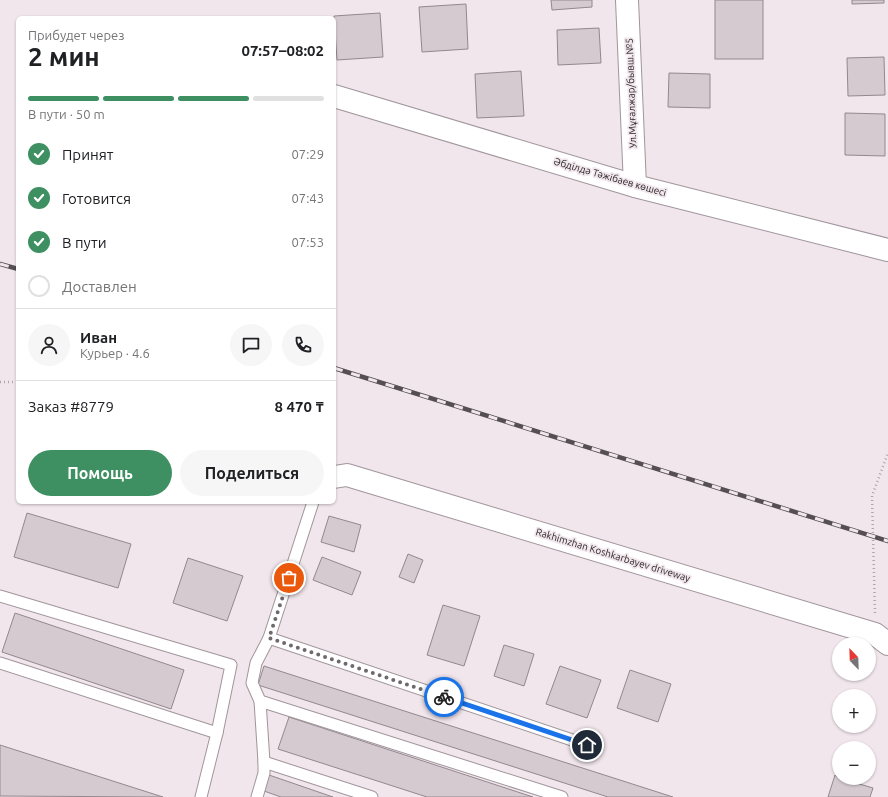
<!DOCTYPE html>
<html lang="ru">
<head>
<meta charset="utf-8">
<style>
	:root { --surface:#fff; --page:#f6f6f6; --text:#202124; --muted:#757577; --line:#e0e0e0; --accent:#3e9062 }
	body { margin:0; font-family:Ubuntu,sans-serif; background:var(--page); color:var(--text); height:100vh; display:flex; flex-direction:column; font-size:15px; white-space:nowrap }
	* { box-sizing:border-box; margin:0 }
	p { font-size:13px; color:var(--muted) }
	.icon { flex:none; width:22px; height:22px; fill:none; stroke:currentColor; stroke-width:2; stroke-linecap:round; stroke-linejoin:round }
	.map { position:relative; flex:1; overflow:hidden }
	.side { position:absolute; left:16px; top:16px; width:320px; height:488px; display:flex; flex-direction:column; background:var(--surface); border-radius:6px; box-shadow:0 1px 3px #0004 }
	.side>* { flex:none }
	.needle { width:26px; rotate:337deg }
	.buttons { position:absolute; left:832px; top:637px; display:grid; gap:8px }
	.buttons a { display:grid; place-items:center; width:44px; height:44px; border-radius:50%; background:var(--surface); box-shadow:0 1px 3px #0004; font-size:20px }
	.pin { position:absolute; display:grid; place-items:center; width:34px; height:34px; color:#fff; margin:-17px; border:2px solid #fff; border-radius:50%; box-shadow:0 1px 4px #0007 }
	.courier { position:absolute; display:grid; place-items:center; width:40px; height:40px; margin:-20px; border:3px solid #1a73e8; border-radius:50%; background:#fff; color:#222; box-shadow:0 1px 5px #0007 }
	.summary em { font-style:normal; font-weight:700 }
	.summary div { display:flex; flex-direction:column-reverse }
	.summary { display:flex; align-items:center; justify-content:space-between; height:68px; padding:0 12px }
	h1 { font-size:26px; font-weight:700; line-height:30px }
	.bar { display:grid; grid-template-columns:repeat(4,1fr); gap:6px 4px; align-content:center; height:48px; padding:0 12px }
	.bar i { height:5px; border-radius:3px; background:var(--line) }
	.bar .on { background:var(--accent) }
	.bar p { grid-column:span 4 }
	.line { display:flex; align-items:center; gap:10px; padding:0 12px; border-top:1px solid var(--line) }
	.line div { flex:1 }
	.round { display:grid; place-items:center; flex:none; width:42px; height:42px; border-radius:21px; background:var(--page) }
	ol { padding:0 12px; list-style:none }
	li { display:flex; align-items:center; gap:12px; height:44px }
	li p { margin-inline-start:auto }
	li .icon { padding:4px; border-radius:50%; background:var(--accent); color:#fff; stroke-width:4 }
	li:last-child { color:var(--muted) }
	li i { width:22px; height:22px; border:2px solid var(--line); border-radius:50% }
	.button { display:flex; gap:8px; margin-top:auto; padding:8px 12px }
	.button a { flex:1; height:46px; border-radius:24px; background:var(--accent); color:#fff; font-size:16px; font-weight:700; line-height:46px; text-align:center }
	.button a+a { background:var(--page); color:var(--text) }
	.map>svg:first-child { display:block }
	.building { fill:#d5cad0; stroke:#93888e }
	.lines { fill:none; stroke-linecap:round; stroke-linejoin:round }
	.service-casing { stroke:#a0959b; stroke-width:13 }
	.minor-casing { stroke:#a0959b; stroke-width:24 }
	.path { stroke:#aea6aa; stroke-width:2.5; stroke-dasharray:1 3; stroke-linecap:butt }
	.service { stroke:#fff; stroke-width:11 }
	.minor { stroke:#fff; stroke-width:22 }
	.rail-casing { stroke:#554f52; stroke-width:4.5 }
	.rail { stroke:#f1e6ec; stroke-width:3; stroke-dasharray:9; stroke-linecap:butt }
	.done { stroke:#6f696c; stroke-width:4; stroke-dasharray:0 7.2 }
	.route { stroke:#1a73e8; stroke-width:5 }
	.labels { text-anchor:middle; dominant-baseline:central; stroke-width:3.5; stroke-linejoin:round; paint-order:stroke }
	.street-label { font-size:10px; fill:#292527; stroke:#f1e6ec }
</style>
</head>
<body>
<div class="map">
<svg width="888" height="797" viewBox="0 0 888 797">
	<rect width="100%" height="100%" fill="#f1e6ec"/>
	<g class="building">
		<polygon points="551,0 592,0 592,7 552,10"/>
		<rect x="715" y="0" width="48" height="59"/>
		<polygon points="852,0 884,0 884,3 852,4"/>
		<polygon points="466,4 468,49 422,52 419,7"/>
		<polygon points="380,13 383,57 337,60 334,16"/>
		<polygon points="599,28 601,63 558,65 557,30"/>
		<polygon points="884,57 885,95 848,96 847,58"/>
		<polygon points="521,71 524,116 477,118 475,74"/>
		<polygon points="669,73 710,74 710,108 668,107"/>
		<polygon points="845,113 885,114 885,156 845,155"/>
		<polygon points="27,513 131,544 118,588 14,557"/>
		<polygon points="329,516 361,525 354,552 321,542"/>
		<polygon points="408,554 423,560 414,583 399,577"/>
		<polygon points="322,557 361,572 352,595 313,580"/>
		<polygon points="188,558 243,576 227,621 173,603"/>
		<polygon points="443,605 480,616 464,666 427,655"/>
		<polygon points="15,613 184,670 171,709 2,652"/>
		<polygon points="504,645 534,654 524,686 494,676"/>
		<polygon points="264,666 673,797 608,797 258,685"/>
		<polygon points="560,666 601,680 587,718 546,704"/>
		<polygon points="630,670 671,684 658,722 617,708"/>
		<polygon points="289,717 533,797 427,797 278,749"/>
		<polygon points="0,745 163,797 0,796"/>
		<polygon points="269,775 333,797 281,797 264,791"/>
		<polygon points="835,775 839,778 873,788 870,797 828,797"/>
	</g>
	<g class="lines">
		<g class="service-casing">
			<g id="service">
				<polyline points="0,596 231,665 217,733 201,797"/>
				<polyline points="269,638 587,745"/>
				<polyline points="0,663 217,733"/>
				<polyline points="260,701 562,797"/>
				<polyline points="264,762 372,797"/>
				<polyline points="257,797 264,773 264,762 260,701 252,683 256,663 269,638 313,502"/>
			</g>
		</g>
		<g class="minor-casing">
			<g id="minor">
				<polyline points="627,0 635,186"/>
				<polyline points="334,96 635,186 888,250"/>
				<polyline points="334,477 347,475 875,634 888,644"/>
			</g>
		</g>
		<g class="path">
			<polyline points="0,382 18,382"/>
			<polyline points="875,613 872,496 888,453"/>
		</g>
		<use href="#service" class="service"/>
		<use href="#minor" class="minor"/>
		<g class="rail-casing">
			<g id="rail">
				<polyline points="0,264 18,269"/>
				<polyline points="334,368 888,541"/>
			</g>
		</g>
		<use href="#rail" class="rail"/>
	</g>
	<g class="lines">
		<polyline class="done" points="289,578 269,638 444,697"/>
		<polyline class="route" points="444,697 587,745"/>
	</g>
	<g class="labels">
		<g class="street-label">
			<text transform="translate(631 93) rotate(-92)">Ул.Мұғалжар/бывш.№5</text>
			<text transform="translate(610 177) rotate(16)">Әбділдә Тәжібаев көшесі</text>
			<text transform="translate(613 555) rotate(17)">Rakhimzhan Koshkarbayev driveway</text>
		</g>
	</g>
</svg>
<div class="buttons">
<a><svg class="needle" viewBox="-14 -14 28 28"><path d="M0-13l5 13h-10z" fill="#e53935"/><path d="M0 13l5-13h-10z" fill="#757577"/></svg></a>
<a>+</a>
<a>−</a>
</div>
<div class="pin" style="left:289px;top:578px;background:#ea580c"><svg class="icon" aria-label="bag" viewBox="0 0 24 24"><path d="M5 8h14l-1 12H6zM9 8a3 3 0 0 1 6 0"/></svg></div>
<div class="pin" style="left:587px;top:745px;background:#1f2937"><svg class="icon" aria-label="home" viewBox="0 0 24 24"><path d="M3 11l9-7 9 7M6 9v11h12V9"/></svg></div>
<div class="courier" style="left:444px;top:697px"><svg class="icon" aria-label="bike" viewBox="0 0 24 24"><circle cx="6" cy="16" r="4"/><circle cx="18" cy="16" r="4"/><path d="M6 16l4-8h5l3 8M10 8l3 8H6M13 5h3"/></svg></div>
<section class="side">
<div class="summary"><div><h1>2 мин</h1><p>Прибудет через</p></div><em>07:57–08:02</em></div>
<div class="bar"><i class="on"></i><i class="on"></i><i class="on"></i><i></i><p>В пути · 50 m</p></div>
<ol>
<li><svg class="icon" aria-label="check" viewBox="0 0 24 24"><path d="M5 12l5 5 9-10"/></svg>Принят<p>07:29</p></li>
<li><svg class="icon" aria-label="check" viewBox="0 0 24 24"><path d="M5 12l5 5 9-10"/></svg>Готовится<p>07:43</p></li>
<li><svg class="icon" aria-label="check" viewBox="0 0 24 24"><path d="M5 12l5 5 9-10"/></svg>В пути<p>07:53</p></li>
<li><i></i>Доставлен</li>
</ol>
<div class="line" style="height:72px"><a class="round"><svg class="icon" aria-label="person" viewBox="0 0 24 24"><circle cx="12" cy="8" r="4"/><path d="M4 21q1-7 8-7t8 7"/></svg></a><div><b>Иван</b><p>Курьер · 4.6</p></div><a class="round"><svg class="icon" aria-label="chat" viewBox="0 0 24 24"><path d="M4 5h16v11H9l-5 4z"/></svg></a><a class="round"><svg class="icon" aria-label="phone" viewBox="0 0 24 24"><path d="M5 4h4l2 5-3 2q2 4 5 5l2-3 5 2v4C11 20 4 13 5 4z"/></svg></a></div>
<div class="line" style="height:52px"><div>Заказ #8779</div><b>8 470 ₸</b></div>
<div class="button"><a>Помощь</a><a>Поделиться</a></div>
</section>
</div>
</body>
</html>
